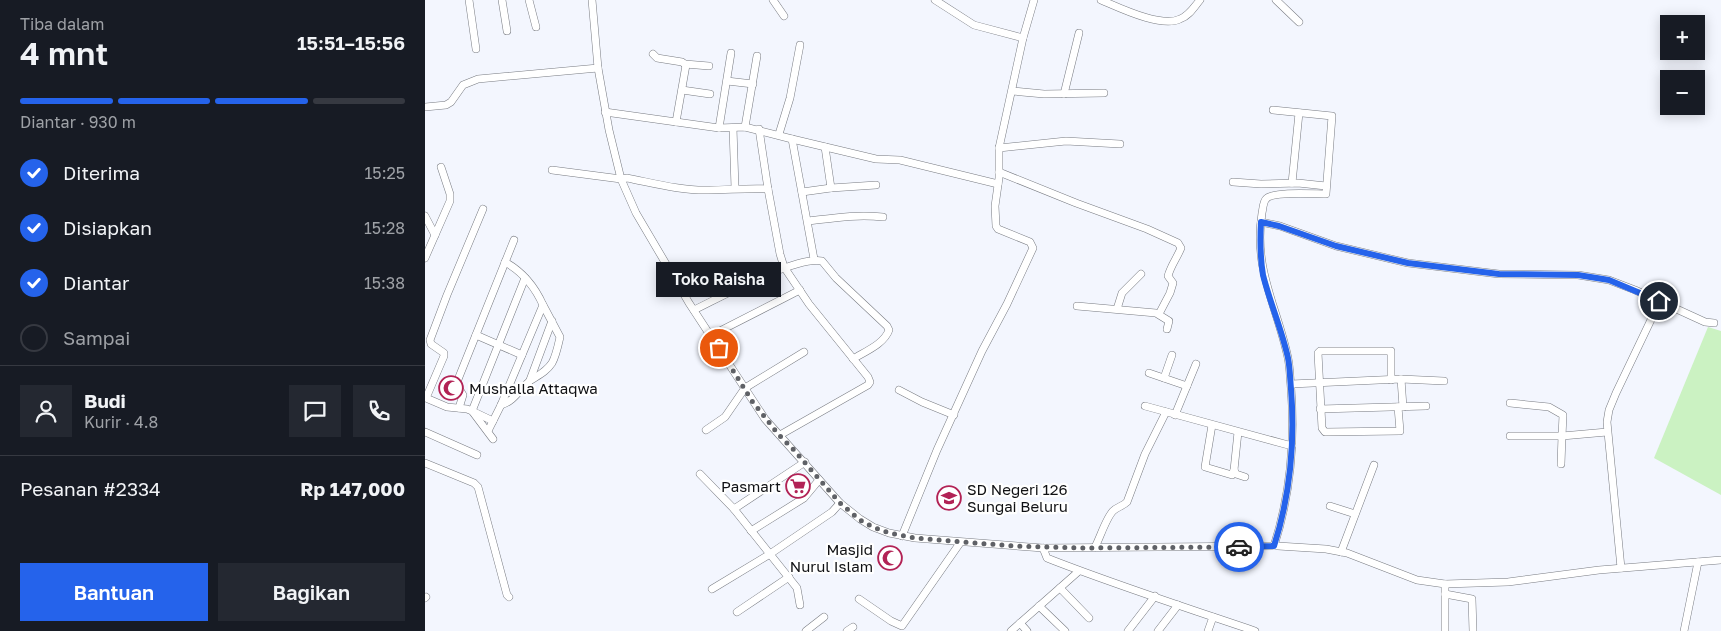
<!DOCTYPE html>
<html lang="id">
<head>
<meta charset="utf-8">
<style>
	:root { --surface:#171b24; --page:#242831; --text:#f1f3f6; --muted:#9ea1a6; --line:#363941; --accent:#2563eb }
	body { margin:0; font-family:"Golos Text",sans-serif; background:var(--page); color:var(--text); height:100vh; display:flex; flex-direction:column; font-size:19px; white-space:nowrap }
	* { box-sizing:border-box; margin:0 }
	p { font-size:16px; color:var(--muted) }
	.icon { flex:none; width:28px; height:28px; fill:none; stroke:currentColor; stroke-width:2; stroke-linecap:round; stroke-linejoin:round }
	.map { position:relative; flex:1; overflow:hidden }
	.side { display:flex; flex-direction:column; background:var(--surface); width:425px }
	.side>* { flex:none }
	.tools { position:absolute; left:1235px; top:15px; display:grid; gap:10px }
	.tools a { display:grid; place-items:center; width:45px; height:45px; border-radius:0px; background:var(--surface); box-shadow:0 2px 12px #0003; font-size:25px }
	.pin { position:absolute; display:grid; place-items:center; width:42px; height:42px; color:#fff; margin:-21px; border:2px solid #fff; border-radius:50%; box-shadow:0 1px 5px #0007 }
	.courier { position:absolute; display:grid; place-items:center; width:50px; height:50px; margin:-25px; border:4px solid #2563eb; border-radius:50%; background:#fff; color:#222; box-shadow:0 1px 6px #0007 }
	.bubble { position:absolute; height:35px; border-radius:0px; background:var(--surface); box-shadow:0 2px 12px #0003; font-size:16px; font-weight:600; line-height:35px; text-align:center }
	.head em { font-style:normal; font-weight:600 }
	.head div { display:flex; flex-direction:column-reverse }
	.head { display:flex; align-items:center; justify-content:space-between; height:85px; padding:0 20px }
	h1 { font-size:32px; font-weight:600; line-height:38px }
	.bar { display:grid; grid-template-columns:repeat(4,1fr); gap:8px 5px; align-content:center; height:60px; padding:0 20px }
	.bar i { height:6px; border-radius:4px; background:var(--line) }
	.bar .selected { background:var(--accent) }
	.bar p { grid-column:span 4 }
	.line { display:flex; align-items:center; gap:12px; padding:0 20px; border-top:1px solid var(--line) }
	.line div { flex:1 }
	.round { display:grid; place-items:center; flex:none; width:52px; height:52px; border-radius:0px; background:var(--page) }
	ol { padding:0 20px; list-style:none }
	li { display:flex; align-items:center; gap:15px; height:55px }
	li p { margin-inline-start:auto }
	li .icon { padding:5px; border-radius:50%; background:var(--accent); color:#fff; stroke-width:4 }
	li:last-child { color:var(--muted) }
	li i { width:28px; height:28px; border:2px solid var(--line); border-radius:50% }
	.action { display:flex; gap:10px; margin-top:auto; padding:10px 20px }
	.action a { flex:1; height:58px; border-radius:0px; background:var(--accent); color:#fff; font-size:20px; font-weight:600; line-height:58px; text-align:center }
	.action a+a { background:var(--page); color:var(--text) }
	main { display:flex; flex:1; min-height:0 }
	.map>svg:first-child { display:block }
	.green { fill:#cbf2c2 }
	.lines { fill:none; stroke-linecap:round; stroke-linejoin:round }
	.minor-casing { stroke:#787b82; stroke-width:8 }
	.minor { stroke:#fff; stroke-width:7 }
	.done { stroke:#5f6166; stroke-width:5; stroke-dasharray:0 9 }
	.route { stroke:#2563eb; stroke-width:6 }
	.labels { text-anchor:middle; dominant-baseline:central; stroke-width:4.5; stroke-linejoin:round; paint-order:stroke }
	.poi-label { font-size:15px; fill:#101114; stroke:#fff; text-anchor:start }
</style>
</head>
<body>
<main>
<section class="side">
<div class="head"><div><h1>4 mnt</h1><p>Tiba dalam</p></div><em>15:51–15:56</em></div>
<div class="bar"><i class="selected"></i><i class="selected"></i><i class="selected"></i><i></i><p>Diantar · 930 m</p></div>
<ol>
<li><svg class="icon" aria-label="check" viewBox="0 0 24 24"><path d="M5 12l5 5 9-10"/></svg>Diterima<p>15:25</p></li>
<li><svg class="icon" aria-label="check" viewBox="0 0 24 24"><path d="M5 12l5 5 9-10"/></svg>Disiapkan<p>15:28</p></li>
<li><svg class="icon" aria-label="check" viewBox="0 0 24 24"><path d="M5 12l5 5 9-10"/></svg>Diantar<p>15:38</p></li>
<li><i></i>Sampai</li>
</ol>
<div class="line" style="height:90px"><a class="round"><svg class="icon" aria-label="person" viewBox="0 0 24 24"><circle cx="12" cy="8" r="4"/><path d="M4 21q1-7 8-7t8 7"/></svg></a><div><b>Budi</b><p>Kurir · 4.8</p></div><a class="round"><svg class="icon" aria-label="chat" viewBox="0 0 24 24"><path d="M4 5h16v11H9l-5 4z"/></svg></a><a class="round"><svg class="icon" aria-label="phone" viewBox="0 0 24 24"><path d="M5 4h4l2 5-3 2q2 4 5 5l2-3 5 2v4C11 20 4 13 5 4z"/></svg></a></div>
<div class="line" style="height:65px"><div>Pesanan #2334</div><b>Rp 147,000</b></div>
<div class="action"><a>Bantuan</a><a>Bagikan</a></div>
</section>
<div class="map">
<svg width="1296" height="631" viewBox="0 0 1296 631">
	<rect width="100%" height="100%" fill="#f3f6fe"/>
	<polygon class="green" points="1283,327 1296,331 1296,495 1229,458"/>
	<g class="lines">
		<g class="minor-casing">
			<g id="minor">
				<polyline points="44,0 51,49"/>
				<polyline points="77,0 82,31"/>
				<polyline points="104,0 111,27"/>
				<polyline points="167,0 173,68 184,130 196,179 211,213 264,303 340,419 415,503 435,519 448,527 464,533 490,538 618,548 853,546 901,549 922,553 992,580 1020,584 1083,582 1174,570 1296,560"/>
				<polyline points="348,0 359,16"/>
				<polyline points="510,0 549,25 598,38"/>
				<path d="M676,0C695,8 736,28 755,19C764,16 769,7 775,0"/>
				<polyline points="851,0 874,22"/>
				<polyline points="228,54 232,58 257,62 261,65 251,122"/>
				<polyline points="260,64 284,66"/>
				<polyline points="302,81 328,84"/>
				<polyline points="257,90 285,94"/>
				<polyline points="587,91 619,94 679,93"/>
				<polyline points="639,94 654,33"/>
				<polyline points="0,107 21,105 26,102 38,85 53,79 173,68"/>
				<path d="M848,110L907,116L901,194C890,194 847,191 841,199C838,202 838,209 837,213C828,269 852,306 863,358C865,368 865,378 866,388C870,441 865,496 849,546"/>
				<polyline points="180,112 294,128 320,127 367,139 389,259"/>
				<polyline points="320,127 332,56"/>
				<polyline points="294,128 306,53"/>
				<polyline points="308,128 310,188"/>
				<polyline points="334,129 343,189 355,254 359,267 384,304 443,377 445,382 443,385 355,435"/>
				<polyline points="354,134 365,98 375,45"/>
				<polyline points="367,139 451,159 475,160 573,184"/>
				<polyline points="400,147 406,188"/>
				<polyline points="574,148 641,141 695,144"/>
				<path d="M127,170L196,179L202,178C228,183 257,191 284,190C303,190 323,188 343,189"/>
				<path d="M574,172L651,203L722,229L753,243L756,248C752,258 746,265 743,276L748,283L745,293L734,314"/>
				<polyline points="808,182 836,184 873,183 901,186"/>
				<polyline points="867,183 874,113"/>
				<polyline points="377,192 406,188 451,185"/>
				<polyline points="58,209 22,295 5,340 6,344 19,353 19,356 1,398 22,407 42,409 47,411 68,439"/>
				<polyline points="0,216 10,235"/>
				<path d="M383,221C408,218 432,214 458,217"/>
				<polyline points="836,222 855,226 911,246 983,263 1074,274 1153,275 1184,280 1210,290 1280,322 1289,323"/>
				<polyline points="0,258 25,201 25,194 16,167"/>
				<polyline points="652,306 731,313 744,321 742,329"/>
				<polyline points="692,309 697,293 716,274"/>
				<path d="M269,310C296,297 370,256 397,261L411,278L462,326L464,330C459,344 441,351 428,359"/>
				<polyline points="51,335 97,355"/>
				<polyline points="285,336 375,290"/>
				<polyline points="724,373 762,386"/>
				<polyline points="739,378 747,355"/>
				<polyline points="976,379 978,407"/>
				<polyline points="105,380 127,321"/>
				<polyline points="966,380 966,351 895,351 893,353 897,428 900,432 975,431 973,407"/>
				<polyline points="866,384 976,379 1019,381"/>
				<polyline points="474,390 497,402 529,415"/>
				<path d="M76,405C90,401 95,388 106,380C114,375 121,372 127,363C131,356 133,346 135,337L118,305"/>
				<polyline points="720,406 867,446"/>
				<polyline points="34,408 38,395 32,385 32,382 89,240"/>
				<polyline points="895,409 1001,406"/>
				<polyline points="750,415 771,364"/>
				<polyline points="68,421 47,411 100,278"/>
				<polyline points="787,425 780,467 807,475 809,470"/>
				<polyline points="281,430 300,417 320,388 379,352"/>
				<path d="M63,431L76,405L118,305C110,287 98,272 80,262"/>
				<polyline points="0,432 52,455"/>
				<polyline points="813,432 809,470 811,474 820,477"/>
				<polyline points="1085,436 1137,436 1138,415 1124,407 1085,403"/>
				<polyline points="0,463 49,483 53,487 82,595 84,597"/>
				<polyline points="1136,464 1137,436 1182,432"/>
				<polyline points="275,474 309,509 372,588 375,605"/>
				<polyline points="905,506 930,514"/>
				<polyline points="309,509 380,462"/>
				<polyline points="326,531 379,498 394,480"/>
				<polyline points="477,536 512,450 557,351 582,304 608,248 605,242 573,229 571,226 570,206 574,178 574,148 598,38 609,0"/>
				<path d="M670,547C675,538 681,518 688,511C692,507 698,506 702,502L720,454L741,412"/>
				<path d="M618,548L622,558L627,560C694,586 762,608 830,631"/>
				<polyline points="916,552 949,465"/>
				<polyline points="1196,568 1182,422 1184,410 1191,393 1235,301"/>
				<polyline points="1020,584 1020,631"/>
				<polyline points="635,588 664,618"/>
				<polyline points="287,589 345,554 407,512 415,503"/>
				<polyline points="1020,594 1047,599 1048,631"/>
				<polyline points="0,598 1,597"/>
				<polyline points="434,599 466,621 477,626 535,543"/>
				<polyline points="614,606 640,631"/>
				<polyline points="312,612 364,577"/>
				<polyline points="595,623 602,631"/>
				<polyline points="381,631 399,617"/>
				<polyline points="422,631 428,627"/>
				<polyline points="586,631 654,571"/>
				<polyline points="703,631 730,596"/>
				<polyline points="733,631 753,605"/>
				<polyline points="783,631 788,617"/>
				<polyline points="1259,631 1273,562"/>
			</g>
		</g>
		<use href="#minor" class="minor"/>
	</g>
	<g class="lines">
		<polyline class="done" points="294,348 327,401 354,435 368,449 415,503 435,520 448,527 464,533 490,538 588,546 655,548 814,547"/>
		<path class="route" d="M814,547L849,546C865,496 870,441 866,389C865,379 865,368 863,358C857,330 845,303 838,275C835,257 835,240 836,222L854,226L911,246L983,263L1074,274L1153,275L1184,280L1234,301"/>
	</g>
	<defs>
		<g id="mosque-ring" transform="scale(1.25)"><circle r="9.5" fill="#fff" stroke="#b22255" stroke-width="1.5"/><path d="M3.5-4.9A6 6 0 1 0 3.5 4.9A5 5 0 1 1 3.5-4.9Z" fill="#b22255"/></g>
		<g id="supermarket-ring" transform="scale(1.25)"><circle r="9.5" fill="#fff" stroke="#b22255" stroke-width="1.5"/><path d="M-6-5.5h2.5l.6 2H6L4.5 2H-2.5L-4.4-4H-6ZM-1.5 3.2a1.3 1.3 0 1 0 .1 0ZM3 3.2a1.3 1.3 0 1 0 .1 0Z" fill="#b22255"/></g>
		<g id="school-ring" transform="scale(1.25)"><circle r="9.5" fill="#fff" stroke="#b22255" stroke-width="1.5"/><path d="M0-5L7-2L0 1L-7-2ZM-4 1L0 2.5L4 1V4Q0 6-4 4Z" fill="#b22255"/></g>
	</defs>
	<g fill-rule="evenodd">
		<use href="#mosque-ring" x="26" y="388"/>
		<use href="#supermarket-ring" x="373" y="486"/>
		<use href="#school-ring" x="524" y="498"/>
		<use href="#mosque-ring" x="465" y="558"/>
	</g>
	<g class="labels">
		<g class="poi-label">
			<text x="44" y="388">Mushalla Attaqwa</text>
			<text x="356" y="486" text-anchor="end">Pasmart</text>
			<text x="542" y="489">SD Negeri 126<tspan x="542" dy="17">Sungai Beluru</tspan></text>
			<text x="448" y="549" text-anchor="end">Masjid<tspan x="448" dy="17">Nurul Islam</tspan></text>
		</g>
	</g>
</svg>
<div class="tools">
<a>+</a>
<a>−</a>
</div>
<div class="pin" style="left:294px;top:348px;background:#ea580c"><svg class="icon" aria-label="bag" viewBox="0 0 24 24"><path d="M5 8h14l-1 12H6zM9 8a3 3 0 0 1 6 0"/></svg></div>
<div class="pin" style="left:1234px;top:301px;background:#1f2937"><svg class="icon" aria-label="home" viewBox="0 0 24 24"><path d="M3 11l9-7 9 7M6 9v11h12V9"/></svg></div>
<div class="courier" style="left:814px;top:547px"><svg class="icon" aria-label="car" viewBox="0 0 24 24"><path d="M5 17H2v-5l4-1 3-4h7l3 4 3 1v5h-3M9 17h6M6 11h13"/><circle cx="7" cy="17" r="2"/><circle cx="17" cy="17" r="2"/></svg></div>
<div class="bubble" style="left:231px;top:262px;width:125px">Toko Raisha</div>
</div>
</main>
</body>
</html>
